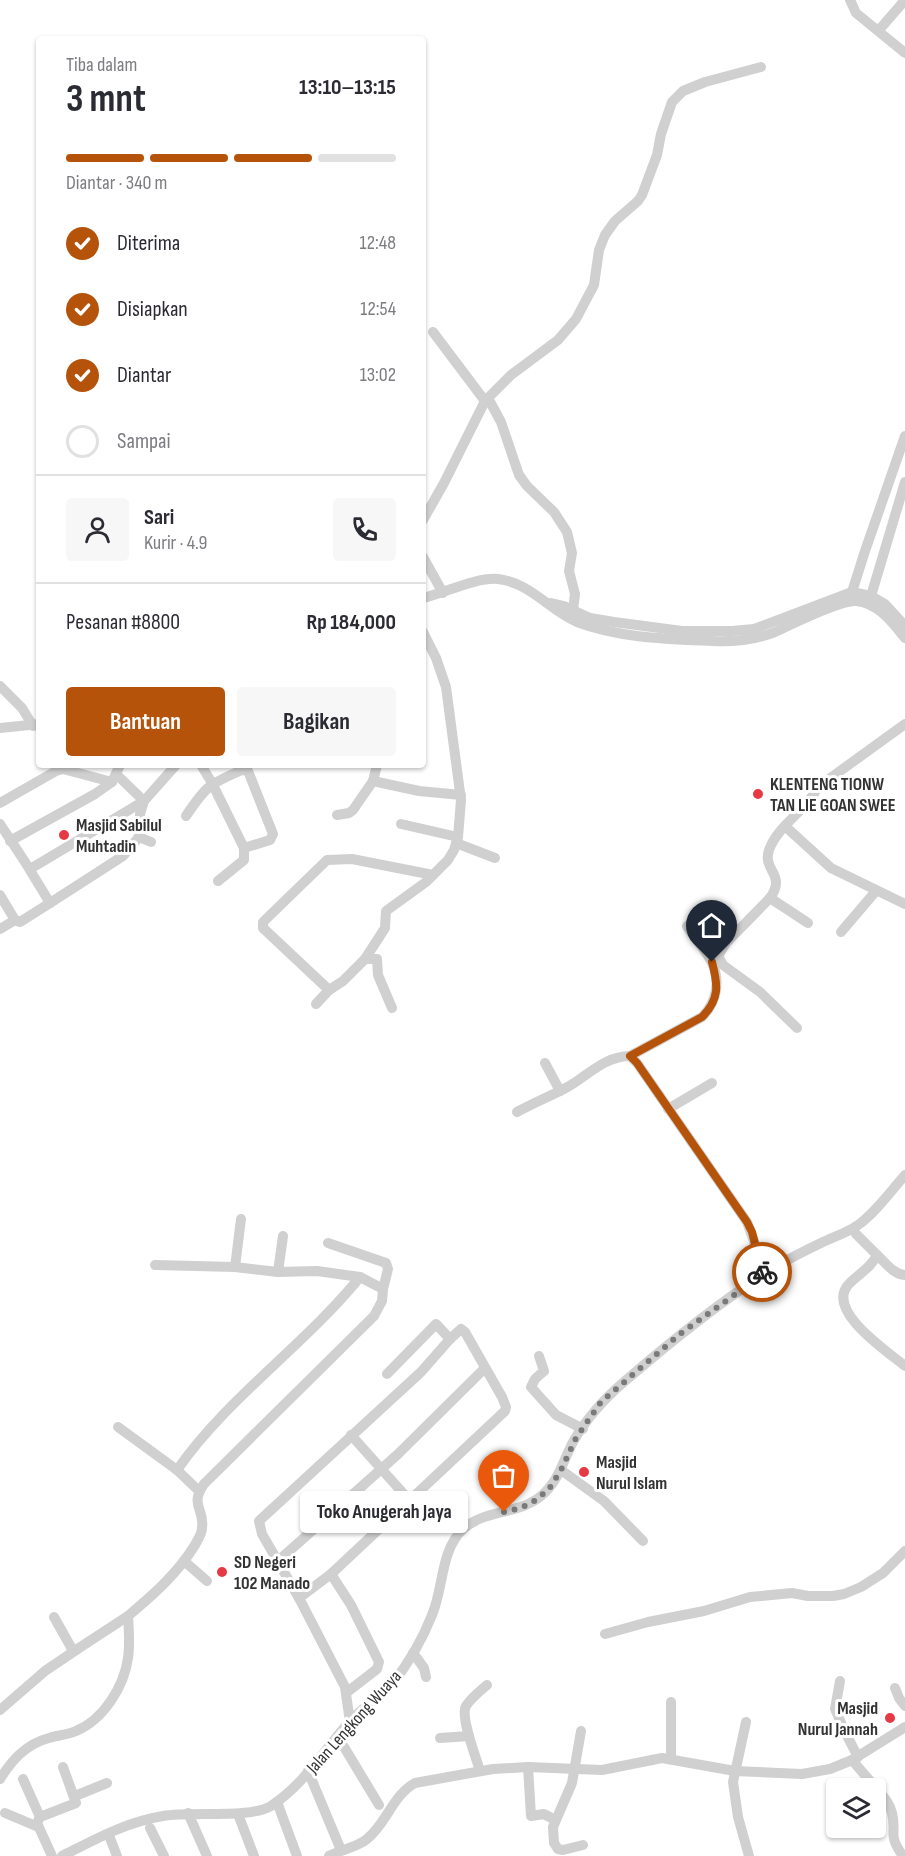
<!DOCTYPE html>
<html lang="id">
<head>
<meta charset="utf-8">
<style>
	:root { --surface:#fff; --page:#f7f7f7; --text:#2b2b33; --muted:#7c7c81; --line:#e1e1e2; --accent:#b45309 }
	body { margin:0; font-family:"Sofia Sans Condensed",sans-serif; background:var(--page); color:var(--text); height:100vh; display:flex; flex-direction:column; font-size:22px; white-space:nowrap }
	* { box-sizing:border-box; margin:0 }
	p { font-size:20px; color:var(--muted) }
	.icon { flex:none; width:33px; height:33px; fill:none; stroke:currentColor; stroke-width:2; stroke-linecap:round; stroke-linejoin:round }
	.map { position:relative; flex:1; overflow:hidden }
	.drawer { position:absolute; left:36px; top:36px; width:390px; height:732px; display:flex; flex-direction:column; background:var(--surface); border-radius:6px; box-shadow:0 2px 4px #0004 }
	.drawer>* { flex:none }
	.controls { position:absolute; left:826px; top:1778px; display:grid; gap:12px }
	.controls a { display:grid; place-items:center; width:60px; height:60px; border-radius:6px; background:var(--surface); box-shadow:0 2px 4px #0004; font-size:30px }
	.pin { position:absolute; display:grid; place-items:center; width:51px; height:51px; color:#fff; margin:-62px -26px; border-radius:50% 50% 50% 0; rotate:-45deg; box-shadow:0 0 6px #0007 }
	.pin .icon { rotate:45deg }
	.courier { position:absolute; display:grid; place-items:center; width:60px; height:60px; margin:-30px; border:4px solid #b45309; border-radius:50%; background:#fff; color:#222; box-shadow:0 2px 8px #0007 }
	.bubble { position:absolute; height:42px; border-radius:6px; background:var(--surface); box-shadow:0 2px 4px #0004; font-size:20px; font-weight:700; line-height:42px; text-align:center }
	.overview em { font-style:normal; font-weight:700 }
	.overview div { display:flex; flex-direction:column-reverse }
	.overview { display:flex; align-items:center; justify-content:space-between; height:102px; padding:0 30px }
	h1 { font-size:39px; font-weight:700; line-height:45px }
	.bar { display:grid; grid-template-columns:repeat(4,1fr); gap:9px 6px; align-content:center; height:72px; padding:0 30px }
	.bar i { height:8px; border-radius:4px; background:var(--line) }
	.bar .active { background:var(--accent) }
	.bar p { grid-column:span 4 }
	.line { display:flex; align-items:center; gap:15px; padding:0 30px; border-top:2px solid var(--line) }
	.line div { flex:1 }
	.round { display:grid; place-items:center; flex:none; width:63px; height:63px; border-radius:6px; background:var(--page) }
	ol { padding:0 30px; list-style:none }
	li { display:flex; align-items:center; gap:18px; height:66px }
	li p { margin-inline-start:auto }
	li .icon { padding:6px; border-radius:50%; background:var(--accent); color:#fff; stroke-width:4 }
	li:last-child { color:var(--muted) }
	li i { width:33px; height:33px; border:3px solid var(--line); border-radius:50% }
	.cta { display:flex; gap:12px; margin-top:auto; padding:12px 30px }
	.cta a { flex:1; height:69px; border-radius:6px; background:var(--accent); color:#fff; font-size:24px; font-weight:700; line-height:69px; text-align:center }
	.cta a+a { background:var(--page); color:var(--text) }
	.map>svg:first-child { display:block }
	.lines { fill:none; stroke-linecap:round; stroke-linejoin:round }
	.minor { stroke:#d0d0d0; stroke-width:10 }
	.done { stroke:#7a7a7a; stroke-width:6; stroke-dasharray:0 10.8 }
	.route { stroke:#b45309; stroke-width:8 }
	.poi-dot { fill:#e63946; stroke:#fff; stroke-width:2 }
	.labels { text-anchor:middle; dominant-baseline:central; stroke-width:6; stroke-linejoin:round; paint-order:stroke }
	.poi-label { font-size:18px; font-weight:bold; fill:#333; stroke:#fff; text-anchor:start }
	.street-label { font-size:18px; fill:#333; stroke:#fff }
</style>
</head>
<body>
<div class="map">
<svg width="905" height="1856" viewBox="0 0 905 1856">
	<rect width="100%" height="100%" fill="#fff"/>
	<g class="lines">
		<g class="minor">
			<polyline points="850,0 856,13 905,53"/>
			<polyline points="879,30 905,0"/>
			<polyline points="433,332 485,401"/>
			<polyline points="488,398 501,422 519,475 527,486 554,512 567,532 572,553 569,571 575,594 573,610"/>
			<polyline points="423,520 444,483 485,401 511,375 558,340 576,319 594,285 599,250 605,235 615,221 638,201 642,195 657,155 661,134 672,102 683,91 705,82 761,67"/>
			<polyline points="423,557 443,593"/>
			<polyline points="852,592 865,551 905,436"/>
			<polyline points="871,596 905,482"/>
			<path d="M423,598C445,593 476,577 498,579C531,583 549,610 577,622C619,638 668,639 712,641C734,642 755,640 775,632C793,624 839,600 856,601C878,603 892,622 905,638"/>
			<polyline points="551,603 564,606 590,618 614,622 682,631 732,631 754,629 852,592 871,596 885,604 905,626"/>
			<polyline points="0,686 22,708 33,726"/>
			<polyline points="0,728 39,724"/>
			<polyline points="201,765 212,783 244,848 244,860 218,881"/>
			<polyline points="373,781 419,791 461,795"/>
			<polyline points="0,803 56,771 63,769 112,782"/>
			<polyline points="337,815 349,813 353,810 373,781 377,765"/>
			<path d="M186,816C206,786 209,784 242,770L248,771L273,834L270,840L244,848"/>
			<polyline points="0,824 25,862 50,903 20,922 15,920 0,895"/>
			<polyline points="401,824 458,837"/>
			<polyline points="786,827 831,868 905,904"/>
			<polyline points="139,837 151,842"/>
			<polyline points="10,841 95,794 112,782 120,765"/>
			<polyline points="456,843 495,858"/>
			<polyline points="30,869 144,801 116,774"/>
			<polyline points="770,898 726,943 718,956 723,965 760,992 797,1028"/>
			<polyline points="50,903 123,856 139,837 140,814 144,801 176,765"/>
			<path d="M808,923L770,898C787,874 762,871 769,850C778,825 806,811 818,787L905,724"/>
			<polyline points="0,929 15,920"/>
			<polyline points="841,932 876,891"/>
			<polyline points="329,990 343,981 365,959"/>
			<polyline points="316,1004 329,990 263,928 263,922 327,860 352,859 433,875 448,860 454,850 458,837 461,800 446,687 436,658 423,632"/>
			<polyline points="392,1008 378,975 377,959 365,959 385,928 386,911 426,882 433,875"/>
			<path d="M630,1056L702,1017C717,1002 721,980 711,961C705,948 694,938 687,926"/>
			<polyline points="545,1063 560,1091"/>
			<polyline points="668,1109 712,1083"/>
			<path d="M517,1112C532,1104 548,1097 564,1089C586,1078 603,1056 630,1056L637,1063L747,1222L756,1247L762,1274"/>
			<path d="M856,1234L877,1255C871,1268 857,1275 848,1285C826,1311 887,1351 905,1366"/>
			<polyline points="328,1243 386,1263 388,1269 383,1289"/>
			<path d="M877,1255C886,1263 893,1274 905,1275"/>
			<polyline points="235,1267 241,1219"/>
			<polyline points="278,1272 283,1236"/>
			<polyline points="539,1356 544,1371 535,1379 531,1387 556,1415 583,1429"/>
			<polyline points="118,1427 177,1470 199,1491"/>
			<polyline points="351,1435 410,1501"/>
			<path d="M177,1470C228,1397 304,1346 360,1277"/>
			<polyline points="561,1470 604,1501 643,1541"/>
			<polyline points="184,1561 207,1581"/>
			<polyline points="278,1561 397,1455 485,1368"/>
			<polyline points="331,1574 351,1605 379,1662 377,1669 346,1693"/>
			<polyline points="299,1598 262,1534 259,1521 421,1372 450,1339 436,1324 387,1374"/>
			<polyline points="54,1617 72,1649 76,1650 128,1616"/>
			<polyline points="605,1634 648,1622 704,1611 750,1597 792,1593 808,1596 833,1596 844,1594 861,1587 883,1573 905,1551"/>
			<polyline points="413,1653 424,1668 426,1677"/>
			<polyline points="840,1681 835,1709 845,1732 858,1757"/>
			<polyline points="895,1688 899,1698 905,1706"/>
			<polyline points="671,1702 671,1758"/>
			<polyline points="0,1710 45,1671 76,1650"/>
			<polyline points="350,1722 345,1687 299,1598 331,1574 505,1411 506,1407 502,1397 465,1332 461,1329 450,1339"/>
			<polyline points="746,1722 733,1782 738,1817 749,1856"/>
			<polyline points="581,1731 572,1783 553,1827 554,1843 558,1849 563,1850 583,1845"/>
			<polyline points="338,1737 379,1805"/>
			<polyline points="440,1738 469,1736"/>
			<polyline points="852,1760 876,1788"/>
			<polyline points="528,1767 531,1816 544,1814 555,1820"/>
			<polyline points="308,1771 341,1850"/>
			<path d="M480,1771C476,1757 460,1717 466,1706C471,1698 480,1691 487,1685"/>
			<path d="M0,1779C12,1760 26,1744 49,1738C58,1735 67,1735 76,1731C103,1720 124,1687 128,1658C130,1645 129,1630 128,1616C154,1594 177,1574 195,1545C198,1539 202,1534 202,1528C205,1508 189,1506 204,1484L374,1316L382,1301L383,1289L360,1277L317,1271L278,1272L235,1267L155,1265"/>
			<polyline points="23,1779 40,1817"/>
			<path d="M876,1788C883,1796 890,1803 892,1813C897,1834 887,1834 903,1856"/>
			<polyline points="75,1796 107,1783"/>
			<polyline points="277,1802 297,1856"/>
			<polyline points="5,1813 36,1826"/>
			<polyline points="188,1813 207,1856"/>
			<polyline points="238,1814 254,1856"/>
			<polyline points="150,1828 164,1856"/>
			<polyline points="110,1838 117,1856"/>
			<polyline points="52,1856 37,1823 40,1817 76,1803 63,1767"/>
			<path d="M62,1856C96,1839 126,1822 163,1816C192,1811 249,1819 271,1806C303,1785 324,1751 349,1722C362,1708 379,1698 392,1684C408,1664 423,1638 432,1615C444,1587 440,1551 463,1529C486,1509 518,1515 541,1496C559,1481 563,1461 573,1442C586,1419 605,1398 625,1381C668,1344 713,1307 761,1276C780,1263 800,1253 821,1243C833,1237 847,1233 858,1225C876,1212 890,1192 905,1175"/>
			<path d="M329,1856C340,1850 358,1847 367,1839C387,1823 392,1796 415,1783L493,1769L528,1767L602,1770L662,1758L735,1771L802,1774L830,1769L852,1760L905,1727"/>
		</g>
	</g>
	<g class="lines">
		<polyline class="done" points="504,1512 521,1508 536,1500 549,1489 561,1470 576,1438 601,1402 680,1334 762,1275 762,1272"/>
		<path class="route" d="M712,962C718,985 720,999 702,1017L630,1056L637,1063L747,1222L752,1232L762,1272"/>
	</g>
	<g class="poi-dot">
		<circle cx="758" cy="794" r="6"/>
		<circle cx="64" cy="835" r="6"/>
		<circle cx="584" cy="1472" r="6"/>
		<circle cx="222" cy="1572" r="6"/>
		<circle cx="890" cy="1718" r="6"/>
	</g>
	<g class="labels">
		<g class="poi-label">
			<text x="770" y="784">KLENTENG TIONW<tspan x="770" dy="21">TAN LIE GOAN SWEE</tspan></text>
			<text x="76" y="825">Masjid Sabilul<tspan x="76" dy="21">Muhtadin</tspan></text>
			<text x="596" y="1462">Masjid<tspan x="596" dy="21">Nurul Islam</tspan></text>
			<text x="234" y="1562">SD Negeri<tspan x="234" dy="21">102 Manado</tspan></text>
			<text x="878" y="1708" text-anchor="end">Masjid<tspan x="878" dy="21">Nurul Jannah</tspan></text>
		</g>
		<g class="street-label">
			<text transform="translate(354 1722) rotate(-48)">Jalan Lengkong Wuaya</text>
		</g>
	</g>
</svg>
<div class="controls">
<a><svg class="icon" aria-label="layers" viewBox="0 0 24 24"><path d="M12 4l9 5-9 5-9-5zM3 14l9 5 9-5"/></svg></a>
</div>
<div class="pin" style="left:504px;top:1512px;background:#ea580c"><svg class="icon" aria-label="bag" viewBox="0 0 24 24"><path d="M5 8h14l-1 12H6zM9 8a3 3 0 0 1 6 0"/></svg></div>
<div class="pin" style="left:712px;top:962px;background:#1f2937"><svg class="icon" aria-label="home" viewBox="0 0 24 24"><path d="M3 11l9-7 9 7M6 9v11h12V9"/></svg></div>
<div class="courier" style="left:762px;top:1272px"><svg class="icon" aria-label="bike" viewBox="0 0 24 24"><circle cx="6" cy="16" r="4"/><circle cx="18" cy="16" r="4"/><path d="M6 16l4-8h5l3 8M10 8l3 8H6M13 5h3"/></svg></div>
<div class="bubble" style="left:300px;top:1491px;width:168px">Toko Anugerah Jaya</div>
<section class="drawer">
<div class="overview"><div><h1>3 mnt</h1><p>Tiba dalam</p></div><em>13:10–13:15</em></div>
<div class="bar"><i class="active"></i><i class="active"></i><i class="active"></i><i></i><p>Diantar · 340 m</p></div>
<ol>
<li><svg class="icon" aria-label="check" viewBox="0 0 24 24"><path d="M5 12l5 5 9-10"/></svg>Diterima<p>12:48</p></li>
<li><svg class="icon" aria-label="check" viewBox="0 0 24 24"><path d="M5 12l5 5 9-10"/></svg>Disiapkan<p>12:54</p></li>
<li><svg class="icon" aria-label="check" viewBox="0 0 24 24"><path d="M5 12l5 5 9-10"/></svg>Diantar<p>13:02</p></li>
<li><i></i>Sampai</li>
</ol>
<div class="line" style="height:108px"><a class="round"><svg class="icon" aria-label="person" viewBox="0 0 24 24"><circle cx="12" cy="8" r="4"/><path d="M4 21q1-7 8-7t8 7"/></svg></a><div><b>Sari</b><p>Kurir · 4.9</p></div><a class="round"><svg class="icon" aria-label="phone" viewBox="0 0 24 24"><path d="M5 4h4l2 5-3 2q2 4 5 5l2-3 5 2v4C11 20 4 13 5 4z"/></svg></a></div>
<div class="line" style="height:78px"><div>Pesanan #8800</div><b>Rp 184,000</b></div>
<div class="cta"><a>Bantuan</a><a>Bagikan</a></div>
</section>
</div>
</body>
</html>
